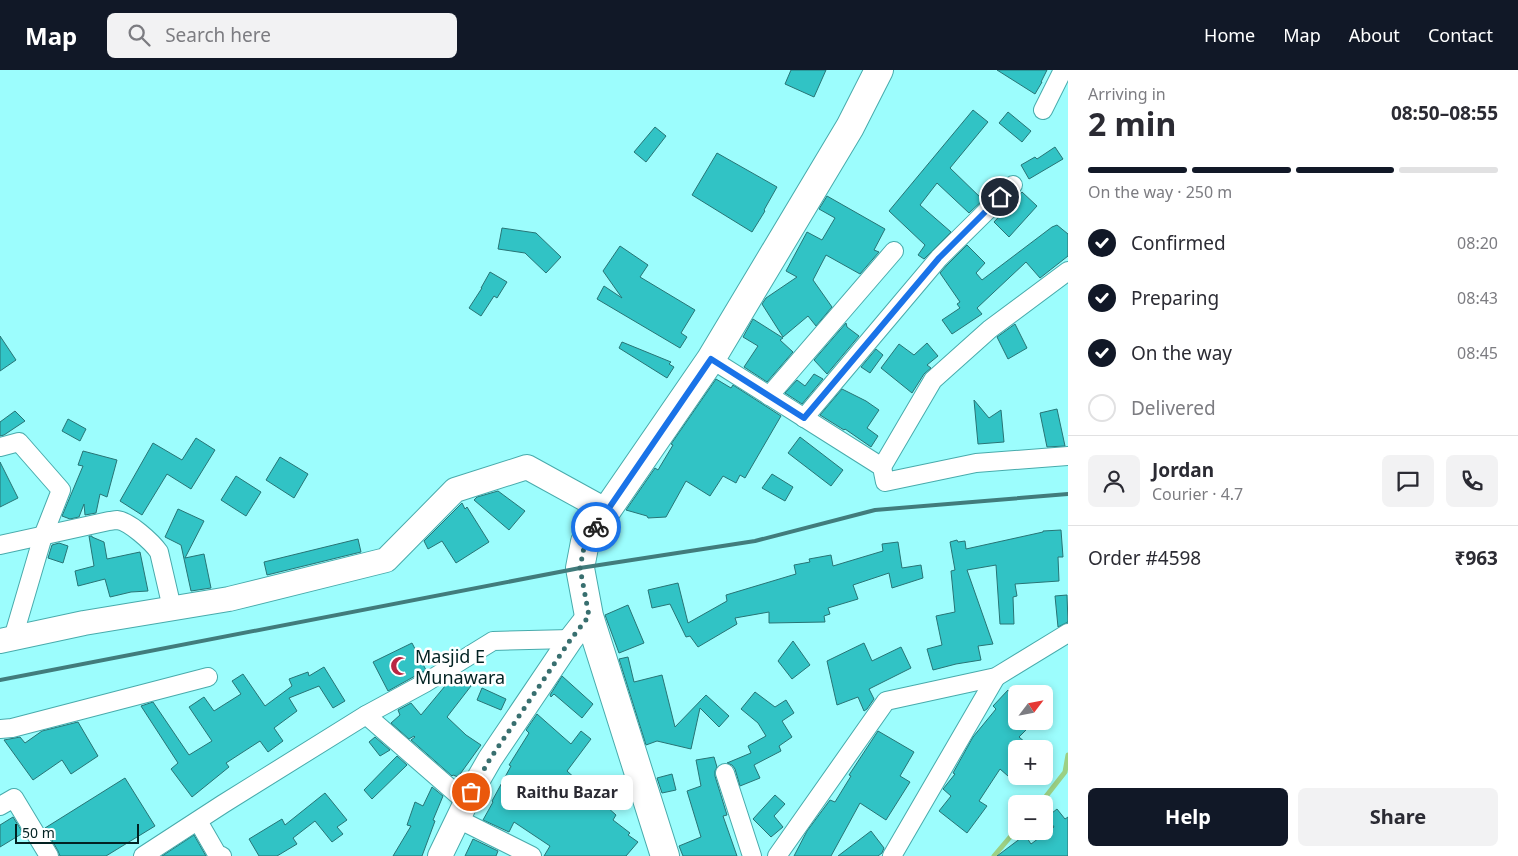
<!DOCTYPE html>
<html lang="en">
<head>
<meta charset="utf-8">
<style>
	:root { --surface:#fff; --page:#f2f2f3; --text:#2b2b33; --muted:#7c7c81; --line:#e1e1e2; --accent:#111827 }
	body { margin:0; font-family:"Noto Sans",sans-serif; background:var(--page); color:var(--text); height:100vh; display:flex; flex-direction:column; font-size:19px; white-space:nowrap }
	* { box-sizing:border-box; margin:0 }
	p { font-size:16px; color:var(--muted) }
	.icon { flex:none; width:28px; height:28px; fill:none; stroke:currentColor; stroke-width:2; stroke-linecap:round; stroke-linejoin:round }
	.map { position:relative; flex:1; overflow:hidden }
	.panel { display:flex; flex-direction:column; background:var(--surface); width:450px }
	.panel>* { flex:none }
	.needle { width:32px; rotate:58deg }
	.tools { position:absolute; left:1008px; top:615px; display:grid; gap:10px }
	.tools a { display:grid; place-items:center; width:45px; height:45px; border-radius:8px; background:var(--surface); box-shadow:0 2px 8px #0003; font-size:25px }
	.scale { position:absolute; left:15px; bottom:12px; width:124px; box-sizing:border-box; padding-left:5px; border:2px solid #022222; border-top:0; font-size:14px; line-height:18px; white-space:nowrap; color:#022222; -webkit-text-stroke:4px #fff; paint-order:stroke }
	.pin { position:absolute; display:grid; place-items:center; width:42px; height:42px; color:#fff; margin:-21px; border:2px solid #fff; border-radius:50%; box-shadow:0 1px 5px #0007 }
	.courier { position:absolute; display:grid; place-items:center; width:50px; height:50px; margin:-25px; border:4px solid #1a73e8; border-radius:50%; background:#fff; color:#222; box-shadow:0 1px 6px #0007 }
	.bubble { position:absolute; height:35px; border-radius:8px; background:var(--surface); box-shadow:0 2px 8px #0003; font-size:16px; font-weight:700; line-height:35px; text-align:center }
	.head em { font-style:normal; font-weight:700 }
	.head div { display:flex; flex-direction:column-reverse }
	.head { display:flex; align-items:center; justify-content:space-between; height:85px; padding:0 20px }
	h1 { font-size:32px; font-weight:700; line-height:38px }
	.bar { display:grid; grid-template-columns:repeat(4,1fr); gap:8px 5px; align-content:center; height:60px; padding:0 20px }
	.bar i { height:6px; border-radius:4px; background:var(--line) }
	.bar .selected { background:var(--accent) }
	.bar p { grid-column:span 4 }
	.line { display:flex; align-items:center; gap:12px; padding:0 20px; border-top:1px solid var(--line) }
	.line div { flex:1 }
	.round { display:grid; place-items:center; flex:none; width:52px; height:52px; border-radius:8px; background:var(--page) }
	ol { padding:0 20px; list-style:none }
	li { display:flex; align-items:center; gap:15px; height:55px }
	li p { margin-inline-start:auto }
	li .icon { padding:5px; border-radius:50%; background:var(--accent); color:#fff; stroke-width:4 }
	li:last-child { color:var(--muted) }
	li i { width:28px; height:28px; border:2px solid var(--line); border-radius:50% }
	.cta { display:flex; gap:10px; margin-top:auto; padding:10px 20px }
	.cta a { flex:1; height:58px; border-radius:8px; background:var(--accent); color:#fff; font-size:20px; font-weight:700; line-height:58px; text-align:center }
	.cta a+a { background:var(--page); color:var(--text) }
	header { display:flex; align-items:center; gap:30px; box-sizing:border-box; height:70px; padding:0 25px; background:var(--accent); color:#fff }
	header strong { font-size:24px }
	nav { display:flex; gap:28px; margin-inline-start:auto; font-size:18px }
	.search { width:350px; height:45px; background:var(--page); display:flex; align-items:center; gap:12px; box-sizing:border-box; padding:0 18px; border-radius:8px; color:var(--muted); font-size:19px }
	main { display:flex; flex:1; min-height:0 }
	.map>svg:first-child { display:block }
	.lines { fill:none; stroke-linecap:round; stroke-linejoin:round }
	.stream { stroke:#9cd084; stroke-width:5 }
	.building { fill:#31c3c5; stroke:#287475 }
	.street-casing { stroke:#48abac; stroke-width:20 }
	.secondary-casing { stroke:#48abac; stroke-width:26 }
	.highway-casing { stroke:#48abac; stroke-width:30 }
	.street { stroke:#fff; stroke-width:18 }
	.secondary { stroke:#fff; stroke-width:24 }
	.highway { stroke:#fff; stroke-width:28 }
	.rail { stroke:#417c7c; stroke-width:4 }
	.done { stroke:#386f6f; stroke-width:5; stroke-dasharray:0 9 }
	.route { stroke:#1a73e8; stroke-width:6 }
	.labels { text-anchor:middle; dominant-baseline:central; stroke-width:5; stroke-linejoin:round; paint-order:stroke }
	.poi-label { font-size:18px; fill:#022222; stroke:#fff; text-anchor:start }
</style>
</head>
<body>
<header>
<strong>Map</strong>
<div class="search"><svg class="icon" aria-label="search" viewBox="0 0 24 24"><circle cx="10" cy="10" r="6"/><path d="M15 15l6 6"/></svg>Search here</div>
<nav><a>Home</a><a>Map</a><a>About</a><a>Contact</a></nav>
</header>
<main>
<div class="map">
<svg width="1068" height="786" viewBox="0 0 1068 786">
	<rect width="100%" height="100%" fill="#9cfdfd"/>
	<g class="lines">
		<g class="stream">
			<polyline points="1040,734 1065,702 1068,685"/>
			<polyline points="994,786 1016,760"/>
		</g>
	</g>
	<g class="building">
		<polygon points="791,0 826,0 814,27 785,14"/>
		<polygon points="997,0 1047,0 1041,12 1042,12 1035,24"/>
		<polygon points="973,40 988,52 950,98 983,130 969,143 937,113 920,135 951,162 924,189 918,185 925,175 889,141"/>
		<polygon points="1008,42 1031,61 1022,72 999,53"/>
		<polygon points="655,57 666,66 646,92 634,82"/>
		<polygon points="1055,77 1063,89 1029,109 1021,95 1035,87 1037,89"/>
		<polygon points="717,83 777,117 764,140 765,141 752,162 692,125"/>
		<polygon points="1022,122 1037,136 1009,167 994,152"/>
		<polygon points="827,126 885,159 874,180 879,182 860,204 826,185 813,210 832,237 816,256 808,246 783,267 762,234 766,228 797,207 786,201 807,162 822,170 835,148 819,139"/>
		<polygon points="1057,155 1068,164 1068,186 1040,208 1026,192 977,238 982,244 952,264 942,250 960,238 957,234 960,232 940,203 947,195 967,175 985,193 976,203 982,210 1052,157"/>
		<polygon points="502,158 536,163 561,187 546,203 525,183 498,179"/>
		<polygon points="620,176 648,195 640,207 695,240 681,263 687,267 680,278 597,229 604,216 622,228 603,201"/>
		<polygon points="490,202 507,212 497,228 494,226 481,246 469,238 482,218 481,218"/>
		<polygon points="753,249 783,268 780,270 793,282 767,312 744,297 758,276 743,267"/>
		<polygon points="846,253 847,257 859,266 827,304 814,290"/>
		<polygon points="1015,254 1027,278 1008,289 997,267"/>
		<polygon points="0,266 16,290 0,301"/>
		<polygon points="622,272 671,292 669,294 674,297 667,308 619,278"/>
		<polygon points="927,273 938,286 927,295 931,298 924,304 912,323 881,298 899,274 914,285"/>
		<polygon points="876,279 883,285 870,303 861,297"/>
		<polygon points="814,304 823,309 802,334 785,323 797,310 805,316"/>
		<polygon points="716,309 731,318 733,315 781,346 745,408 740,405 736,413 723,406 710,426 686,411 666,447 648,448 647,446 626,440 655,398 658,400 673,375 671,374"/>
		<polygon points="842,319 866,331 879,340 867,358 878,366 871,377 845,359 844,360 820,345"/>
		<polygon points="974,330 989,348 1001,340 1004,372 978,374"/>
		<polygon points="1057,339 1065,376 1047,377 1040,343"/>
		<polygon points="15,341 25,351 4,365 0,366 0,352"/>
		<polygon points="68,349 86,359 80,371 62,361"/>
		<polygon points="800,367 843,400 831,416 788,383"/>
		<polygon points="196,368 215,380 191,419 167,404 142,445 120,431 153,373 182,390"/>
		<polygon points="83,381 117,390 107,427 100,424 96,443 85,445 84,434 79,447 70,449 62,446 83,396 78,395"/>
		<polygon points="280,387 308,404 294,428 266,410"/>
		<polygon points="0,392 18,428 0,437"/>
		<polygon points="772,404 793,417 785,431 762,418"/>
		<polygon points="236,406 261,422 246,446 221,430"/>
		<polygon points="498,421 525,441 509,460 474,430 477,427"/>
		<polygon points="462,433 465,439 467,437 489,472 456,493 442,471 428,479 424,471"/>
		<polygon points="178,439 204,451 185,488 204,484 211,518 191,521 181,475 165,467"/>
		<polygon points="1061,460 1063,487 1058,487 1059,511 1015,514 1017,526 1013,527 1014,554 1000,554 996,495 967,500 993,574 978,576 981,590 956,594 933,600 927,579 942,575 936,546 955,542 951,501 955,500 950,472 957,470 958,472 965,471 966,479 1043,462 1043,461"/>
		<polygon points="89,466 92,466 92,467 104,472 107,489 140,482 148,521 131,522 110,527 105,509 78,516 75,501 94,496"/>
		<polygon points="358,469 361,482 267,505 264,492"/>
		<polygon points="898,472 902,498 921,495 923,508 892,518 889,503 853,515 858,529 828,538 830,544 824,546 825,552 769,553 769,542 735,548 737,554 698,577 690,566 686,567 670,534 652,538 648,520 678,513 688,553 727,531 726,525 796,504 794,495 810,492 809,489 831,485 833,496 883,481 882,474"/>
		<polygon points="59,473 68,476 63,493 48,488 52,475"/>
		<polygon points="1067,525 1068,552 1058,557 1055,526"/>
		<polygon points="628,535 644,573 619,583 605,545"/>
		<polygon points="793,571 810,595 792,609 778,591"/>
		<polygon points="412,573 426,600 388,621 373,592"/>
		<polygon points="864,573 872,591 901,577 911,598 869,619 874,629 867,639 864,641 858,627 837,635 827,591"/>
		<polygon points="628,587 634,612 662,605 675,657 706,625 729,646 719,657 700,638 691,679 657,671 646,675 619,589"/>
		<polygon points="324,597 345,631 333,638 319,616 289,628 297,641 274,658 283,671 268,682 260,671 226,693 229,697 192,727 171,699 178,693 141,636 153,632 189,685 212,671 189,637 204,627 214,641 241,624 232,611 243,604 265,636 292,616 289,609 308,602 309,606"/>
		<polygon points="457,605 471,616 447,647 466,665 481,675 458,707 453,705 452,706 411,670 415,667 414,666 409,669 391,653 400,645 398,640 411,633 421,645 450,610"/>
		<polygon points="562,606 593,634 582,648 554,624 551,627 550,625"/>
		<polygon points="482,618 506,629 501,640 477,630"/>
		<polygon points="1008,620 1016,628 1016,651 1035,651 1019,667 1033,679 1016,679 1016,713 1000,699 979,731 987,736 967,763 939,741 951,726 943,719 955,704 953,703 973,667 996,639 993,636"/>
		<polygon points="755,622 775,637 786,630 794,643 782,651 792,667 779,676 781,681 754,695 760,708 740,716 735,699 732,695 727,693 751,683 748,676 766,666 758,653 741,639"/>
		<polygon points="537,644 571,674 581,661 591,669 567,701 616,745 613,750 630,763 628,765 638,772 626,786 544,786 550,776 514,752 509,762 483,750 493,732 492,731 511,696 509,695 529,663 526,660"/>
		<polygon points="78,652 98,686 71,704 62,690 33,710 4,670 20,667 25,673 42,661"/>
		<polygon points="878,661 914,682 900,706 910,712 886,750 860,733 831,786 794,786 807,761 830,730 835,732 851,706 849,705"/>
		<polygon points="375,667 390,680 380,686 369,672"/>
		<polygon points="397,686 407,695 372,729 364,720"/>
		<polygon points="714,687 717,697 715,701 715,706 727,745 723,746 737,786 683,786 679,776 701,767 687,721 701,716 696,690"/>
		<polygon points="672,704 676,720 662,723 657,708"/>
		<polygon points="125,708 155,756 106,786 60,786 58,781 45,758"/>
		<polygon points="432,717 443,726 433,750 435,751 422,786 393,786 411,756 407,755 415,732 423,736"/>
		<polygon points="325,723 347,750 337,757 343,764 332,772 315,751 293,768 297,774 277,786 259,786 249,769 282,749 285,755"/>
		<polygon points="775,725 785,734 774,746 783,757 771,767 753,749"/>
		<polygon points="1057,739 1065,749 1068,747 1068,786 997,786 1025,765 1031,774 1054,757 1047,747"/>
		<polygon points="13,747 23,763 0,777 0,755"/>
		<polygon points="871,761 884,778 882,783 878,786 838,786"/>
		<polygon points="194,765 206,786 162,786"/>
		<polygon points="473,769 498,781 496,786 465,786"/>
	</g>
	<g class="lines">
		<g class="street-casing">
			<g id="street">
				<polyline points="1043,40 1063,0"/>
				<polyline points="711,289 882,397 885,412 976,393 1068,386"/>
				<polyline points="769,326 894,181"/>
				<polyline points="804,348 939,188 1013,115"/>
				<polyline points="0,377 19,372 61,420 43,466 13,568"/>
				<polyline points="882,397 933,310 990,259 1068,201"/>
				<path d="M0,475L109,451C112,451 114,450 117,450C129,451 152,472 159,482L172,538"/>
				<polyline points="366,645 466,732"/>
				<polyline points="0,659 12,658 208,607"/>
				<polyline points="725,703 752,786"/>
				<polyline points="0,736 14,728 49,786"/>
				<polyline points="458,749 532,786"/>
				<polyline points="198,751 217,784 222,786"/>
				<polyline points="143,786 223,734 366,645 425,613 493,571 571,569"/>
				<polyline points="777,786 886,631 996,607 1068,563"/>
				<polyline points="892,786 996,607"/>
			</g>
		</g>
		<g class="secondary-casing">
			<g id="secondary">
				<polyline points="0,571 84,553 229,529 386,490 455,420 527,397 607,441"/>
				<polyline points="440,786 471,722 490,689 571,569 589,546"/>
			</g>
		</g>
		<g class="highway-casing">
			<polyline id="highway" points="665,786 589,546 580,498 585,472 711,289 850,57 879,0"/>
		</g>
		<use href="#street" class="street"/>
		<use href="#secondary" class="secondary"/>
		<use href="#highway" class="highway"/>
		<polyline class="rail" points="0,610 580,498 755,471 875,440 1068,424"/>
	</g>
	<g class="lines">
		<polyline class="done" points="471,722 490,689 571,569 589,546 580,498 585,472 596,457"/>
		<polyline class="route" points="596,457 711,289 804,348 939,188 1000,127"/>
	</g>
	<defs>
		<g id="mosque-bare" transform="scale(1.5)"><path d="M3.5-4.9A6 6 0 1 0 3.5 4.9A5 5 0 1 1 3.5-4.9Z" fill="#b92743" stroke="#fff" stroke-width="2.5" paint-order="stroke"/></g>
	</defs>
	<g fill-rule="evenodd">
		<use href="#mosque-bare" x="400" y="596"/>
	</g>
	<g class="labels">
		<g class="poi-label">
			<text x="415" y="586">Masjid E<tspan x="415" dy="21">Munawara</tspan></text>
		</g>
	</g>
</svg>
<div class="tools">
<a><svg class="needle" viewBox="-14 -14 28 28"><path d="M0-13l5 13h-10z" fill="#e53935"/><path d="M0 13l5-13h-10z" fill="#7c7c81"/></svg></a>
<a>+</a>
<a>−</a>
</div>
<div class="scale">50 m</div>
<div class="pin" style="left:471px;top:722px;background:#ea580c"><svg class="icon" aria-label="bag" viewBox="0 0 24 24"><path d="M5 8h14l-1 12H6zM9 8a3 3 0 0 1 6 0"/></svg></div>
<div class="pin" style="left:1000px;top:127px;background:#1f2937"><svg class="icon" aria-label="home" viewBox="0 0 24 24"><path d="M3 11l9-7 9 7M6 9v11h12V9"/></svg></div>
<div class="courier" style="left:596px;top:457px"><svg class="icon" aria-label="bike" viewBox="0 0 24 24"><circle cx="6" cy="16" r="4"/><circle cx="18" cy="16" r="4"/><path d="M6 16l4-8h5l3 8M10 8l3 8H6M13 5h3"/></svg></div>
<div class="bubble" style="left:501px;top:705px;width:132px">Raithu Bazar</div>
</div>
<section class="panel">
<div class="head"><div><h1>2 min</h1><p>Arriving in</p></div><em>08:50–08:55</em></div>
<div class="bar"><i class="selected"></i><i class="selected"></i><i class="selected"></i><i></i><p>On the way · 250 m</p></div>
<ol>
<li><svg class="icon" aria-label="check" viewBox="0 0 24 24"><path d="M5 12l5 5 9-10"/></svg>Confirmed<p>08:20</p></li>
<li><svg class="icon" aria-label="check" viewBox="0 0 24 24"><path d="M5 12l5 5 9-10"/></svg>Preparing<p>08:43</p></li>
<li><svg class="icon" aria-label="check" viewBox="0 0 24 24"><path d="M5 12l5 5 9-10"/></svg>On the way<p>08:45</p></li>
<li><i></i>Delivered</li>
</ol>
<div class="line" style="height:90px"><a class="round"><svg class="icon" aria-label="person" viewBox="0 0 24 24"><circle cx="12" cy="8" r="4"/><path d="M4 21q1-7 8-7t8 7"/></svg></a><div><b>Jordan</b><p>Courier · 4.7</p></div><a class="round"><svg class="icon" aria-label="chat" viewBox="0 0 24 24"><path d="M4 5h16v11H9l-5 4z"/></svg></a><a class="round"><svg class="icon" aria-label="phone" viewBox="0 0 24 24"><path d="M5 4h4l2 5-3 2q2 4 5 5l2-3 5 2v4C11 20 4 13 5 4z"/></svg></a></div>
<div class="line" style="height:65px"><div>Order #4598</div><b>₹963</b></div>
<div class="cta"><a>Help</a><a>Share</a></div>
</section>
</main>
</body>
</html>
